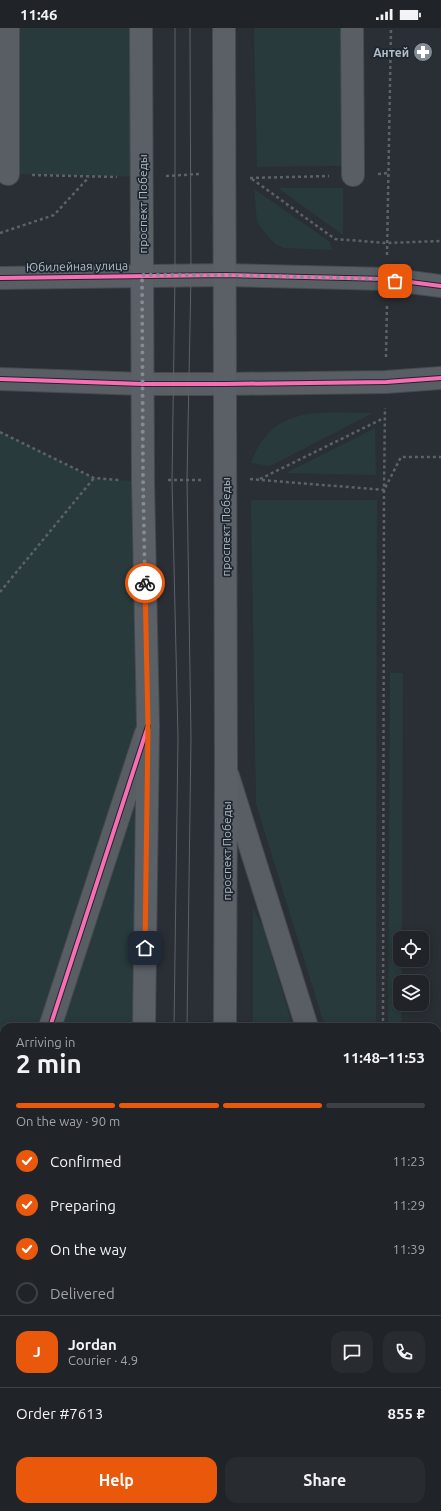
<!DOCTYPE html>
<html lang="en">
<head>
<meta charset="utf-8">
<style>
	:root { --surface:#202328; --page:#282b30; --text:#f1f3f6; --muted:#a2a4a8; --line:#3d4045; --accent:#ea580c }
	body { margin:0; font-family:Ubuntu,sans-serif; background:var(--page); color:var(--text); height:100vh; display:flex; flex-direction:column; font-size:15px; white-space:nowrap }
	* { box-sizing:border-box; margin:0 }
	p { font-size:13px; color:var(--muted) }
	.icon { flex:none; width:22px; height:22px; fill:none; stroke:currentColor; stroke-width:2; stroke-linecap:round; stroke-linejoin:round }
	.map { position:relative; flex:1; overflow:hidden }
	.panel { position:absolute; left:0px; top:995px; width:441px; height:488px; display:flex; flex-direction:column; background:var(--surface); border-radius:12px 12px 0 0; box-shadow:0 2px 10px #0003,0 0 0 1px var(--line) }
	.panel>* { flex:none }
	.buttons { position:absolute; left:393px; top:903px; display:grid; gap:8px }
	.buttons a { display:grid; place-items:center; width:36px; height:36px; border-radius:8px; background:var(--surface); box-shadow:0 2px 10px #0003,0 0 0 1px var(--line); font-size:20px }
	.pin { position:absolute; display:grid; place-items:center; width:34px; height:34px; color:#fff; margin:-17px; border-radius:8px; box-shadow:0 2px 6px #0006 }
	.courier { position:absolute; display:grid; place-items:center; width:40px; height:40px; margin:-20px; border:3px solid #ea580c; border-radius:50%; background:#fff; color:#222; box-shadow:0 1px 5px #0007 }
	.headline em { font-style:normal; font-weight:700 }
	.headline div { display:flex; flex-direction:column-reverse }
	.headline { display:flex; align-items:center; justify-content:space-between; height:68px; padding:0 16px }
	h1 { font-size:26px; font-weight:700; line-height:30px }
	.bar { display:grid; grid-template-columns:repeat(4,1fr); gap:6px 4px; align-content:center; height:48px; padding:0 16px }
	.bar i { height:5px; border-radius:3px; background:var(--line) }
	.bar .active { background:var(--accent) }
	.bar p { grid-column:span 4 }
	.line { display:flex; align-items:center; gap:10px; padding:0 16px; border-top:1px solid var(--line) }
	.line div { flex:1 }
	.round { display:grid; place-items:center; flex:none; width:42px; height:42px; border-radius:12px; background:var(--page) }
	ol { padding:0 16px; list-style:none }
	li { display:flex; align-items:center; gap:12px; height:44px }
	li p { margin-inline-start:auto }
	li .icon { padding:4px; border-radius:50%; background:var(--accent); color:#fff; stroke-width:4 }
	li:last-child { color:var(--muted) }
	li i { width:22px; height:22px; border:2px solid var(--line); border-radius:50% }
	.cta { display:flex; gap:8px; margin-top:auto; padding:8px 16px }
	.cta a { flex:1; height:46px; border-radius:12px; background:var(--accent); color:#fff; font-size:16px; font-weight:700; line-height:46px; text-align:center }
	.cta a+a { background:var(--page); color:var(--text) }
	.status { display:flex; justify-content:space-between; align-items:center; height:28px; padding:0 20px; background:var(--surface); direction:ltr }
	.status svg { height:11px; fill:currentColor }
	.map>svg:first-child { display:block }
	.green { fill:#283a3b }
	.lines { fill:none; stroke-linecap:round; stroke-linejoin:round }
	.minor-casing { stroke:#464a4e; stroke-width:24 }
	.major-casing { stroke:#454a4f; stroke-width:24 }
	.path { stroke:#5d6267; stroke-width:2.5; stroke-dasharray:3 3; stroke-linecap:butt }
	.minor { stroke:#595e64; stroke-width:22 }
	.major { stroke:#5b6066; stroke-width:22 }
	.tram { stroke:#5d6267; stroke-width:1 }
	.cycleway-casing { stroke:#1e2630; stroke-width:6 }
	.cycleway { stroke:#f96db3; stroke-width:4 }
	.done { stroke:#848b93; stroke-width:4; stroke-dasharray:0 7.2 }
	.route { stroke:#ea580c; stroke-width:5 }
	.labels { text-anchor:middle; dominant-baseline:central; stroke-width:3.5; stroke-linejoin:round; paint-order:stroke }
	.poi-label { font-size:12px; font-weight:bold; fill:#b4bcc6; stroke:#1e2630; text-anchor:end }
	.street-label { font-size:12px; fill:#b4bcc6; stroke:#1e2630 }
</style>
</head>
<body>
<div class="status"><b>11:46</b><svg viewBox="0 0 49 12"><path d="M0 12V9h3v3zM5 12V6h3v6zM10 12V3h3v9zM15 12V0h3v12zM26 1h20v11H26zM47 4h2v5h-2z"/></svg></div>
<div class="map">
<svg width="441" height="1483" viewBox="0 0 441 1483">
	<rect width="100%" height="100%" fill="#2a2f35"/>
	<g class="green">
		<polygon points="8,0 141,0 142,149 8,146"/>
		<polygon points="254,0 341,0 341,138 257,139"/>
		<polygon points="278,160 343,160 343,207"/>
		<polygon points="254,161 330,214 332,222 284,220 275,216 261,200 257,193"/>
		<path d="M373,385L270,438L251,435C272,375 321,385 373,385Z"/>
		<polygon points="375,400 376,447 286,445"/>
		<polygon points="0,404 94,450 143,454 144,999 4,999 4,1132 0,1131"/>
		<polygon points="251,472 377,472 376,999 325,999 256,776"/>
		<polygon points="390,645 403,645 402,910 400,910 400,932 402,932 402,954 400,954 402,999 388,999"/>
		<polygon points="253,880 263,899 293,999 253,999"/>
		<rect x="437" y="1071" width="4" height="134"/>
		<polygon points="437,1316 441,1316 441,1483 348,1483 348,1479 437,1479"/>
		<rect x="14" y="1479" width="124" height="4"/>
		<rect x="253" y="1479" width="79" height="4"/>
	</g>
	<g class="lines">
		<g class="minor-casing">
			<g id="minor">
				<polyline points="352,0 353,147"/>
				<polyline points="8,146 8,0"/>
				<polyline points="0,250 225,247 387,251 441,258"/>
				<polyline points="0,351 143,356 225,356 386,354 441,350"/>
				<polyline points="228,748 307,999"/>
				<polyline points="50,999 146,705"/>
				<polyline points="437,1108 441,1108"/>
				<polyline points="14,1483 14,1479"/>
				<polyline points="348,1483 348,1479"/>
			</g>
		</g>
		<g class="major-casing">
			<g id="major">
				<polyline points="141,0 143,454 148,698 144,999"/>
				<polyline points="224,0 226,742 225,999"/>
				<polyline points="138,1483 138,1479"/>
				<polyline points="223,1483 223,1479"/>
			</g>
		</g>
		<g class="path">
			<polyline points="378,146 388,145"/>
			<polyline points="32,147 117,149"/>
			<polyline points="166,148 199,146"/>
			<polyline points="250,150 329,148"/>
			<polyline points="252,151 335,211 387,215 441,213"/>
			<polyline points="0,205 54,187 89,149"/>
			<polyline points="387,227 391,0"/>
			<polyline points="386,329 387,276"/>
			<polyline points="0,404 94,450 119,452"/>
			<polyline points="250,451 384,462 385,380"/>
			<polyline points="260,451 384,390"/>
			<polyline points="168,452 201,452"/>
			<polyline points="0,564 94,450"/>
			<polyline points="383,999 384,462 401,429 441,429"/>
			<polyline points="437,1309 441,1309"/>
			<polyline points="384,1483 384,1479"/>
		</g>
		<use href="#minor" class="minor"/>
		<use href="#major" class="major"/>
		<g class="tram">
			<polyline points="174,999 178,710 172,452 175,247 175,0"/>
			<polyline points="187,999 191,709 187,452 191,247 190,0"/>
			<polyline points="188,1479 188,1483"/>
			<polyline points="173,1483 173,1479"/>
		</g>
		<g class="cycleway-casing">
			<g id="cycleway">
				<polyline points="0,250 225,247 387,251 441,258"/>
				<polyline points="0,351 143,356 225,356 386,354 441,350"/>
				<polyline points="50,999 148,698"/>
			</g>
		</g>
		<use href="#cycleway" class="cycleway"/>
	</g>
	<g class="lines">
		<polyline class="done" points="145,555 143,454 142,247 225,247 387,251 395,253"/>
		<polyline class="route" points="145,555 148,698 145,920"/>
	</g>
	<defs>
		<g id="pharmacy-disc" transform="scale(1)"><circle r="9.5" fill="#848b93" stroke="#1e2630"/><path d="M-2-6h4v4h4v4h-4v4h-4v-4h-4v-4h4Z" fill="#fff"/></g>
	</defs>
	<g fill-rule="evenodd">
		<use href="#pharmacy-disc" x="423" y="24"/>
	</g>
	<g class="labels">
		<g class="poi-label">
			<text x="409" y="24">Антей</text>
		</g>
		<g class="street-label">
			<text transform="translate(142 176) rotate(-90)">проспект Победы</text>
			<text transform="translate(77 238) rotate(-1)">Юбилейная улица</text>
			<text transform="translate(225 499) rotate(-90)">проспект Победы</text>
			<text transform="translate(226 823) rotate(-90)">проспект Победы</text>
		</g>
	</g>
</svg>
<div class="buttons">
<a><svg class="icon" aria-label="locate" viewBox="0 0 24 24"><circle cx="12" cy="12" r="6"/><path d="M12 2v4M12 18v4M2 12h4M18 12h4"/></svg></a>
<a><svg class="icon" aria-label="layers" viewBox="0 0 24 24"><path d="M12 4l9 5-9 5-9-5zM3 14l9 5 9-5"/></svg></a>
</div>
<div class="pin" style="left:395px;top:253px;background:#ea580c"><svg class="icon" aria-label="bag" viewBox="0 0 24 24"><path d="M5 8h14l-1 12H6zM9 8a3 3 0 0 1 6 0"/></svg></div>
<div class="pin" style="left:145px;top:920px;background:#1f2937"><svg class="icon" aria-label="home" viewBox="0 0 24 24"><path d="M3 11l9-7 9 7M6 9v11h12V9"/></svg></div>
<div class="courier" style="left:145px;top:555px"><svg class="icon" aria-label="bike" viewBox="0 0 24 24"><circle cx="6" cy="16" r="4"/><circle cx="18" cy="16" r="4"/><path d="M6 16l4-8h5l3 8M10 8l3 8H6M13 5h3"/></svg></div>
<section class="panel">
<div class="headline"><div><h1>2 min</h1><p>Arriving in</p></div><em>11:48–11:53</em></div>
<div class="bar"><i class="active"></i><i class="active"></i><i class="active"></i><i></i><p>On the way · 90 m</p></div>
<ol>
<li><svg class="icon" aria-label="check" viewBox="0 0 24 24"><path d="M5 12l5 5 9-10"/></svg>Confirmed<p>11:23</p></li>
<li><svg class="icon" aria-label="check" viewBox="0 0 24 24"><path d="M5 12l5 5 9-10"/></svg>Preparing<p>11:29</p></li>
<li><svg class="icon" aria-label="check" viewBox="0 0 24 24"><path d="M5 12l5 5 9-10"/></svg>On the way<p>11:39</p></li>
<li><i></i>Delivered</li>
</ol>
<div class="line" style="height:72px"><b class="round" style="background:var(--accent);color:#fff">J</b><div><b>Jordan</b><p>Courier · 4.9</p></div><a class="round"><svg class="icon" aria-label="chat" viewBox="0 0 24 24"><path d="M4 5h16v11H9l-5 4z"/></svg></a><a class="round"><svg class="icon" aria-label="phone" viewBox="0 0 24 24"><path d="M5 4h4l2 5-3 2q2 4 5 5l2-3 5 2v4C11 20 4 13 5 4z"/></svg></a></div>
<div class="line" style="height:52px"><div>Order #7613</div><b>855 ₽</b></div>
<div class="cta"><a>Help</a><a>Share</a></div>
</section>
</div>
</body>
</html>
